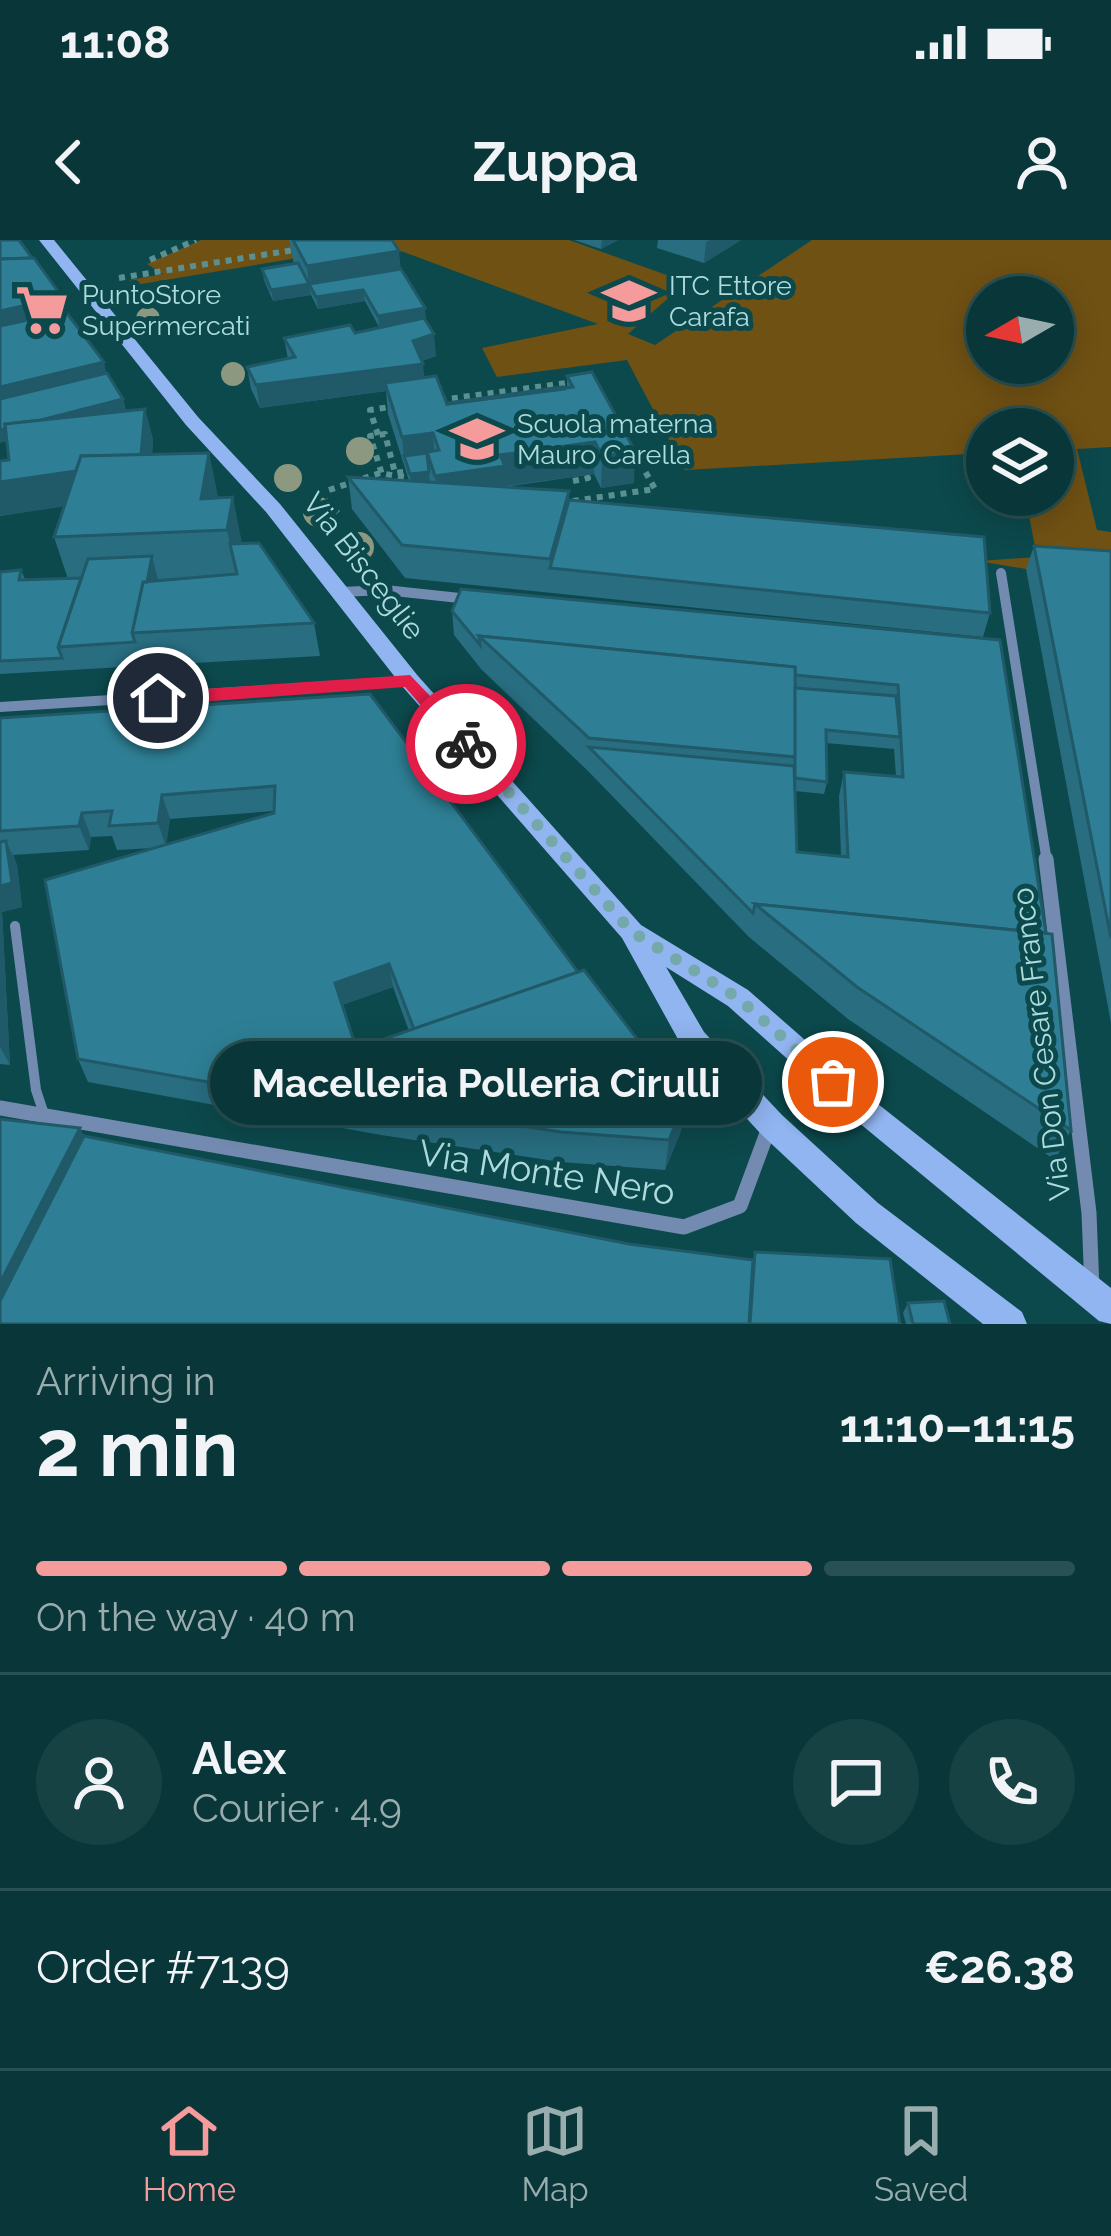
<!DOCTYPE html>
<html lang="en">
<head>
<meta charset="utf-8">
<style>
	:root { --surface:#093739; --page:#174244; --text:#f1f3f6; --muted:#99acae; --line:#295153; --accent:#f59b9b }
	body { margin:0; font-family:Raleway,sans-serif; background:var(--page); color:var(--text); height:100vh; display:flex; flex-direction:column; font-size:45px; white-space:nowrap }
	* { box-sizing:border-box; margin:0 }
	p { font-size:39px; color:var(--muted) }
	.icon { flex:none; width:66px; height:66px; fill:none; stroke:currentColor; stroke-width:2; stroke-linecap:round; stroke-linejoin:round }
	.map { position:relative; height:1084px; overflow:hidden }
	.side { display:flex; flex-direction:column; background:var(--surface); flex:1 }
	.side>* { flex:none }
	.needle { width:78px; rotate:261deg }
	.controls { position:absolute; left:966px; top:36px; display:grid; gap:24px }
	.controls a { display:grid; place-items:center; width:108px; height:108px; border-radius:50%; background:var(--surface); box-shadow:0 6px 30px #0003,0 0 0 3px var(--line); font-size:60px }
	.pin { position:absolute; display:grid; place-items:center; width:102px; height:102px; color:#fff; margin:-51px; border:6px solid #fff; border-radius:50%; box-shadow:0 3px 12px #0007 }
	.courier { position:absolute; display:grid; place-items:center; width:120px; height:120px; margin:-60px; border:9px solid #e11d48; border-radius:50%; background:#fff; color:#222; box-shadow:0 3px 15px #0007 }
	.bubble { position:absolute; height:84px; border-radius:42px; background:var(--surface); box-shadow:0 6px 30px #0003,0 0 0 3px var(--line); font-size:39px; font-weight:700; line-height:84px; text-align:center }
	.head em { font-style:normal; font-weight:700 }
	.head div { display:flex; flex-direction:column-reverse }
	.head { display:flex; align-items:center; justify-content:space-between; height:204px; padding:0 36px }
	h1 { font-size:78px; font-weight:700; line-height:90px }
	.bar { display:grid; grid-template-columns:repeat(4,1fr); gap:18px 12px; align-content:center; height:144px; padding:0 36px }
	.bar i { height:15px; border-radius:9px; background:var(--line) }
	.bar .on { background:var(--accent) }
	.bar p { grid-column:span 4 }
	.line { display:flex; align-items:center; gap:30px; padding:0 36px; border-top:3px solid var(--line) }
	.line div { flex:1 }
	.round { display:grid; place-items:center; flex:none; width:126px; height:126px; border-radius:63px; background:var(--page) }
	.status { display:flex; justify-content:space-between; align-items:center; height:84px; padding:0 60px; background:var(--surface); direction:ltr }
	.status svg { height:33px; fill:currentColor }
	header { display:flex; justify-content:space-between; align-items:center; height:156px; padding:0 36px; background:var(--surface); font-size:54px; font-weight:700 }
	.tabs { display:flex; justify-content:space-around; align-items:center; height:168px; border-top:3px solid var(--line); background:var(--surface); font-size:33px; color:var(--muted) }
	.tabs a { display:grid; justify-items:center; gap:6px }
	.tabs .on { color:var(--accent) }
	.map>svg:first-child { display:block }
	.green { fill:#705114; fill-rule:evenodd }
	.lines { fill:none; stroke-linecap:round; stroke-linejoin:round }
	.path-far1 { stroke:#5b9093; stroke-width:6; stroke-dasharray:6 6; stroke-linecap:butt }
	.path { stroke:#5b9093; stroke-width:8; stroke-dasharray:9 9; stroke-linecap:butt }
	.service { stroke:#748bb1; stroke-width:10 }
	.minor-far1 { stroke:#748bb1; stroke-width:10 }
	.minor { stroke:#748bb1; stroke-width:15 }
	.secondary { fill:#91b5f1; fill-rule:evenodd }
	.tree { fill:#8c9880 }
	.wall { fill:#286d80; fill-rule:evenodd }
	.shaded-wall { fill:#205968 }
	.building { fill:#2e7f95; stroke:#205968; stroke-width:3 }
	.route { fill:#e11d48 }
	.done { stroke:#75a8ab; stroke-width:12; stroke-dasharray:0 21.6 }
	.labels { text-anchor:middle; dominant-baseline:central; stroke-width:10; stroke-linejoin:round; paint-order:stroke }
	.far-poi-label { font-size:27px; fill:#addbde; stroke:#0c494c; text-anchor:start }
	.street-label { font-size:30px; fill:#addbde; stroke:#0c494c }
	.near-street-label { font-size:36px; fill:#addbde; stroke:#0c494c }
</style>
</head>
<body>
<div class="status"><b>11:08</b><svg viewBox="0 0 49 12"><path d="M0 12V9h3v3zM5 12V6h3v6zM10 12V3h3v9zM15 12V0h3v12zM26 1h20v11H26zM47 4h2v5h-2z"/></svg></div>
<header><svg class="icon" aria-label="back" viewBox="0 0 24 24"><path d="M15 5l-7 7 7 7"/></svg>Zuppa<svg class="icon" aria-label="person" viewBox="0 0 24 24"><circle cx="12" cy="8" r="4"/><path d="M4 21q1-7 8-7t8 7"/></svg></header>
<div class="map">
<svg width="1111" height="1084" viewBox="0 0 1111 1084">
	<rect width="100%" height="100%" fill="#0c494c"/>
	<path class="green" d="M201,0H569L686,42L628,94L655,105L812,0H1111V207L1077,209L1097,290L1111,292V334L1026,329L978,321L1037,317L1025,255H1053V189H987V213L685,230L627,120L497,137L482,108L598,84L382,4L135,45L129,40L163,34L147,24ZM987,57H1053V123H987Z"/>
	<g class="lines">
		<g class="path-far1">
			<polyline points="150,20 196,0"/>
			<polyline points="119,38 300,9"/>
			<polyline points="440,160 574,142"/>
			<polyline points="378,195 370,170 396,166"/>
			<polyline points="573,241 588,238 586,235"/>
			<polyline points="385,244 370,196 385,194 395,233 411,231"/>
			<polyline points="329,250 380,233 408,238"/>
			<polyline points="325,260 334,270"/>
			<polyline points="573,261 655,249 632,208"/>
		</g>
		<polyline class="path" points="331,267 341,278"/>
		<polyline class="service" points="15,686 36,850 44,874"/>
		<g class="minor-far1">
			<polyline points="1001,333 1047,622"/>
			<polyline points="341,352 385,350 469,359"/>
			<polyline points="0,467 410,441"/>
		</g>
		<g class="minor">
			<polyline points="1046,619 1089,973 1092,1049"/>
			<polyline points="0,868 684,987 740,966 770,885"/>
		</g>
		<polygon class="secondary" points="39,0 54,0 198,177 280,264 418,436 641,685 748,750 878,864 1111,1048 1111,1084 1099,1081 858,882 728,766 666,727 704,792 782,875 878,963 1022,1072 1027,1084 983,1084 856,983 760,893 684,810 622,698 402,446 266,272 186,185"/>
	</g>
	<g class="tree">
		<circle cx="148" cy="79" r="12"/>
		<circle cx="233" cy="134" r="12"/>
		<circle cx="360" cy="211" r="14"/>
		<circle cx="288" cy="238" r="14"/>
		<circle cx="318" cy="272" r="15"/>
		<circle cx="359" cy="307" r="15"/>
	</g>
	<g class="wall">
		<polygon points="289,0 392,0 401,29 425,68 425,79 436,116 422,121 424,138 447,163 567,148 567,136 634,243 601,248 594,234 505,247 569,251 569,260 990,373 983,397 405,338 352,269 348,237 409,241 388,174 386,151 260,168 251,149 247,127 288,119 284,98 355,93 379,87 365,61 318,69 311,55 273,61 264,40 262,29 294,24"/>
		<polygon points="574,0 618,0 601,9"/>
		<polygon points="658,0 741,0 704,23 657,8"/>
		<polygon points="62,57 66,72 123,159 126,171 145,169 153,200 152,215 209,213 218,258 242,304 314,383 320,416 0,434 0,332 21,330 25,339 68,339 54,297 64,266 0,276 9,220"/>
		<polygon points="1034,306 1111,311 1111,783 1026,329"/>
		<path d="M452,371L1000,400L1071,890L1055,920L848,779L749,697L588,531L481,429L454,395ZM826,503L894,509L896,536L844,532L839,556L841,617L797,612L795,551L824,554L827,542Z"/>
		<path d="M370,454L578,732L685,861L681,891L665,930L561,922L381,895L88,842L78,819L154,608L117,610L112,596L91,597L89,610L13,615L17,625L22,667L2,672L10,825L0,824V478ZM274,571V573L166,604L170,579ZM393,747L409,791L360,821L342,765Z"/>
		<polygon points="908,1063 950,1084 906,1084 903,1073"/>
	</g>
	<g class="shaded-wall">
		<polygon points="602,0 618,0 601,9"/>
		<polygon points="710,0 741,0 704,23 706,2"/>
		<polygon points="399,11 402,40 309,44 311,55 273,61 271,50 309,44 307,26"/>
		<polygon points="363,50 365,61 318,69 316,57"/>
		<polygon points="62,57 72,93 0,110 0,71"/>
		<polygon points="425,68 426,79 379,87 378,76"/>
		<polygon points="434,94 436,116 415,123 413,101"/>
		<polygon points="104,122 109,145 0,172 0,147"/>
		<polygon points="423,124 425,146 385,143 386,151 260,168 256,145"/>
		<polygon points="123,159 126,171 0,203 0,190"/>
		<polygon points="145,169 153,200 148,260 140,228"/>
		<polygon points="433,193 435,224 427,212 408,228 404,216 405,229 402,197"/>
		<polygon points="595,202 594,234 505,246 438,268 435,236 500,215"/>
		<polygon points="635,211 634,243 601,248 602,216"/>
		<polygon points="209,213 218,259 201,259"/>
		<polygon points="85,230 94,262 0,276 0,242"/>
		<polygon points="429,232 430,244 411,247 410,234"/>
		<polygon points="233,257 242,303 237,337 227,290"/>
		<polygon points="152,316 158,340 148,392 137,393"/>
		<polygon points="162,555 170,579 166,607 158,583"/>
		<polygon points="82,573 91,597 89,610 79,586"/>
		<polygon points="6,601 17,625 22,667 2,672 10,825 0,807 0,646"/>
		<polygon points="389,724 393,747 340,766 335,743"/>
		<polygon points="685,861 681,891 665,930 669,900"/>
		<polygon points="80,888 95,918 0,1084 0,1043"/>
	</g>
	<g class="building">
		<polygon points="0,0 19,0 32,18 0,19"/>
		<polygon points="293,0 392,0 399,11 307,26"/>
		<polygon points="34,18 62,57 0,71 0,19"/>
		<polygon points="298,23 309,44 271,50 262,29"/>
		<polygon points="401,29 425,68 378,76 363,50 316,57 309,44"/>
		<polygon points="66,72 104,122 0,147 0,86"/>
		<polygon points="424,78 434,94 413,101 423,124 256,145 247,127 295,117 284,98 350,85 355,93"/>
		<polygon points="592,132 635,211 602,216 595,202 500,215 505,226 435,236 427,212 439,210 433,193 402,197 385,143 436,136 447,164 573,147 567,136"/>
		<polygon points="107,133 123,159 41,180 5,184 5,189 0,190 0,159"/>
		<polygon points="563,147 564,149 447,164 447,163"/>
		<polygon points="145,169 141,215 81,216 76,231 0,242 0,221 9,220 5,184"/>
		<polygon points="209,213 201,259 233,257 227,290 54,297 81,216"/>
		<polygon points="427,213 429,232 410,234 404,216"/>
		<polygon points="348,237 569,251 550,319 402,305"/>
		<polygon points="569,260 984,297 990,373 550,328"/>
		<polygon points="259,303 314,383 132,393 143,342 237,334 230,304"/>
		<polygon points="1034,306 1111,311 1111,698"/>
		<polygon points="152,316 147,342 143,342 132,393 135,402 58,407 88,319"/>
		<polygon points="21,330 19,340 81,338 58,407 62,418 0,421 0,332"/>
		<polygon points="461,349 1000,400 1046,693 755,664 753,673 589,507 794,526 797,612 848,617 844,532 903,537 898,445 795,435 795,427 479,396 480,405 452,371"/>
		<polygon points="479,396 795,427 796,517 589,498"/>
		<polygon points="795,448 896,456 900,497 826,490 827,542 795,538"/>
		<polygon points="370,454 578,732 414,789 389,724 335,743 377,872 78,819 45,640 274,573 275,546 162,555 158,583 109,586 112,571 82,573 79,586 0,591 0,478"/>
		<polygon points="6,601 12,643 0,646 0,602"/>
		<polygon points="755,664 1052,694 1071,890 857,747"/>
		<polygon points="584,730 685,861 669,900 561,892 376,864 358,808"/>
		<polygon points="0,879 80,888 0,1043"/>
		<polygon points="84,896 629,1004 753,1020 749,1084 0,1084 0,1061"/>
		<polygon points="755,1012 890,1019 900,1084 750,1084"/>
		<polygon points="944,1061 950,1084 913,1084 908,1063"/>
	</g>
	<polygon class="route" points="410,435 472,500 472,509 459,509 405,447 158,465 148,458 158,452"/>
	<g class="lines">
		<polyline class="done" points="466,504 631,691 738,758 833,842"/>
	</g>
	<defs>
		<g id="school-bare" transform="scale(4.14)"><path d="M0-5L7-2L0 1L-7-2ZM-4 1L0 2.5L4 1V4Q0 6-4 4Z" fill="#f59b9b" stroke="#0c494c" stroke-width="2.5" paint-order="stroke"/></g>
		<g id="supermarket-bare" transform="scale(4.14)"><path d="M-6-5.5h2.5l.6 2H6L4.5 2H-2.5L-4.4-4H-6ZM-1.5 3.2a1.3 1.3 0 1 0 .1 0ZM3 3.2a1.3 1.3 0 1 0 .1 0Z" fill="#f59b9b" stroke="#0c494c" stroke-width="2.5" paint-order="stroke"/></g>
	</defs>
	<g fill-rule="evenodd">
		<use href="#school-bare" x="629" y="61"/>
		<use href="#supermarket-bare" x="42" y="70"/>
		<use href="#school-bare" x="477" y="199"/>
	</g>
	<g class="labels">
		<g class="far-poi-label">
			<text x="669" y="45">ITC Ettore<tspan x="669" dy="31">Carafa</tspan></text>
			<text x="82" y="54">PuntoStore<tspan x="82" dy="31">Supermercati</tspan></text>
			<text x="517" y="183">Scuola materna<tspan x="517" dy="31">Mauro Carella</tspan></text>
		</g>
		<g class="street-label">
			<text transform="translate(364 326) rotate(52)">Via Bisceglie</text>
			<text transform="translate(1041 804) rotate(-97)">Via Don Cesare Franco</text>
		</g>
		<g class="near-street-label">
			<text transform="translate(547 932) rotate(9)">Via Monte Nero</text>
		</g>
	</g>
</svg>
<div class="controls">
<a><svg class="needle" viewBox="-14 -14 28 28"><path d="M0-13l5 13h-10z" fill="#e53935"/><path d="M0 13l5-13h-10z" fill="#99acae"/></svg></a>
<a><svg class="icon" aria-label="layers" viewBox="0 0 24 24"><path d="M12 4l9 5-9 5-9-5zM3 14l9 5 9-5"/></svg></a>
</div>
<div class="pin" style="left:833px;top:842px;background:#ea580c"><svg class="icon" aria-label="bag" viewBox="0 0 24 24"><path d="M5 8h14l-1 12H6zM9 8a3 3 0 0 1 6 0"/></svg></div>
<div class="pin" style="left:158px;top:458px;background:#1f2937"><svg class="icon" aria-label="home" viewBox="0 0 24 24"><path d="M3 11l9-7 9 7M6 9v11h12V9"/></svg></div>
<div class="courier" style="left:466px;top:504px"><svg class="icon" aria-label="bike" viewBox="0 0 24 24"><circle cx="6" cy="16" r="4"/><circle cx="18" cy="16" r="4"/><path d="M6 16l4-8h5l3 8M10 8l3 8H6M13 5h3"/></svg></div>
<div class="bubble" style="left:210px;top:801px;width:552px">Macelleria Polleria Cirulli</div>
</div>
<section class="side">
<div class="head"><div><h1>2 min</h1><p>Arriving in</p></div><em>11:10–11:15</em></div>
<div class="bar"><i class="on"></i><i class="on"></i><i class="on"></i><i></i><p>On the way · 40 m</p></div>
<div class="line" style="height:216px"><a class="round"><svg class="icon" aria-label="person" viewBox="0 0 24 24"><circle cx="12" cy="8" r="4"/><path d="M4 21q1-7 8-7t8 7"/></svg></a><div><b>Alex</b><p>Courier · 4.9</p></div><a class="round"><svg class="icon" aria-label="chat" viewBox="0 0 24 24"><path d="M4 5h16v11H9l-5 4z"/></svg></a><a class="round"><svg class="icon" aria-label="phone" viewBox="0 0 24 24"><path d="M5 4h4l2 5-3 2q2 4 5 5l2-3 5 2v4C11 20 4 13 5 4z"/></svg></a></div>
<div class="line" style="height:156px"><div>Order #7139</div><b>€26.38</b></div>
</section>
<nav class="tabs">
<a class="on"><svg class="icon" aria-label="home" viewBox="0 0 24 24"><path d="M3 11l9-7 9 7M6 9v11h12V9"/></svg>Home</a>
<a><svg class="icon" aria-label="map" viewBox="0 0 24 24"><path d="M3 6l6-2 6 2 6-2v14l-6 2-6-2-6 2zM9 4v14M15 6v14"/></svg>Map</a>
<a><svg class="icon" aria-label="saved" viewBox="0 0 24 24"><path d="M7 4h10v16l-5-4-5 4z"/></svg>Saved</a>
</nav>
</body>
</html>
